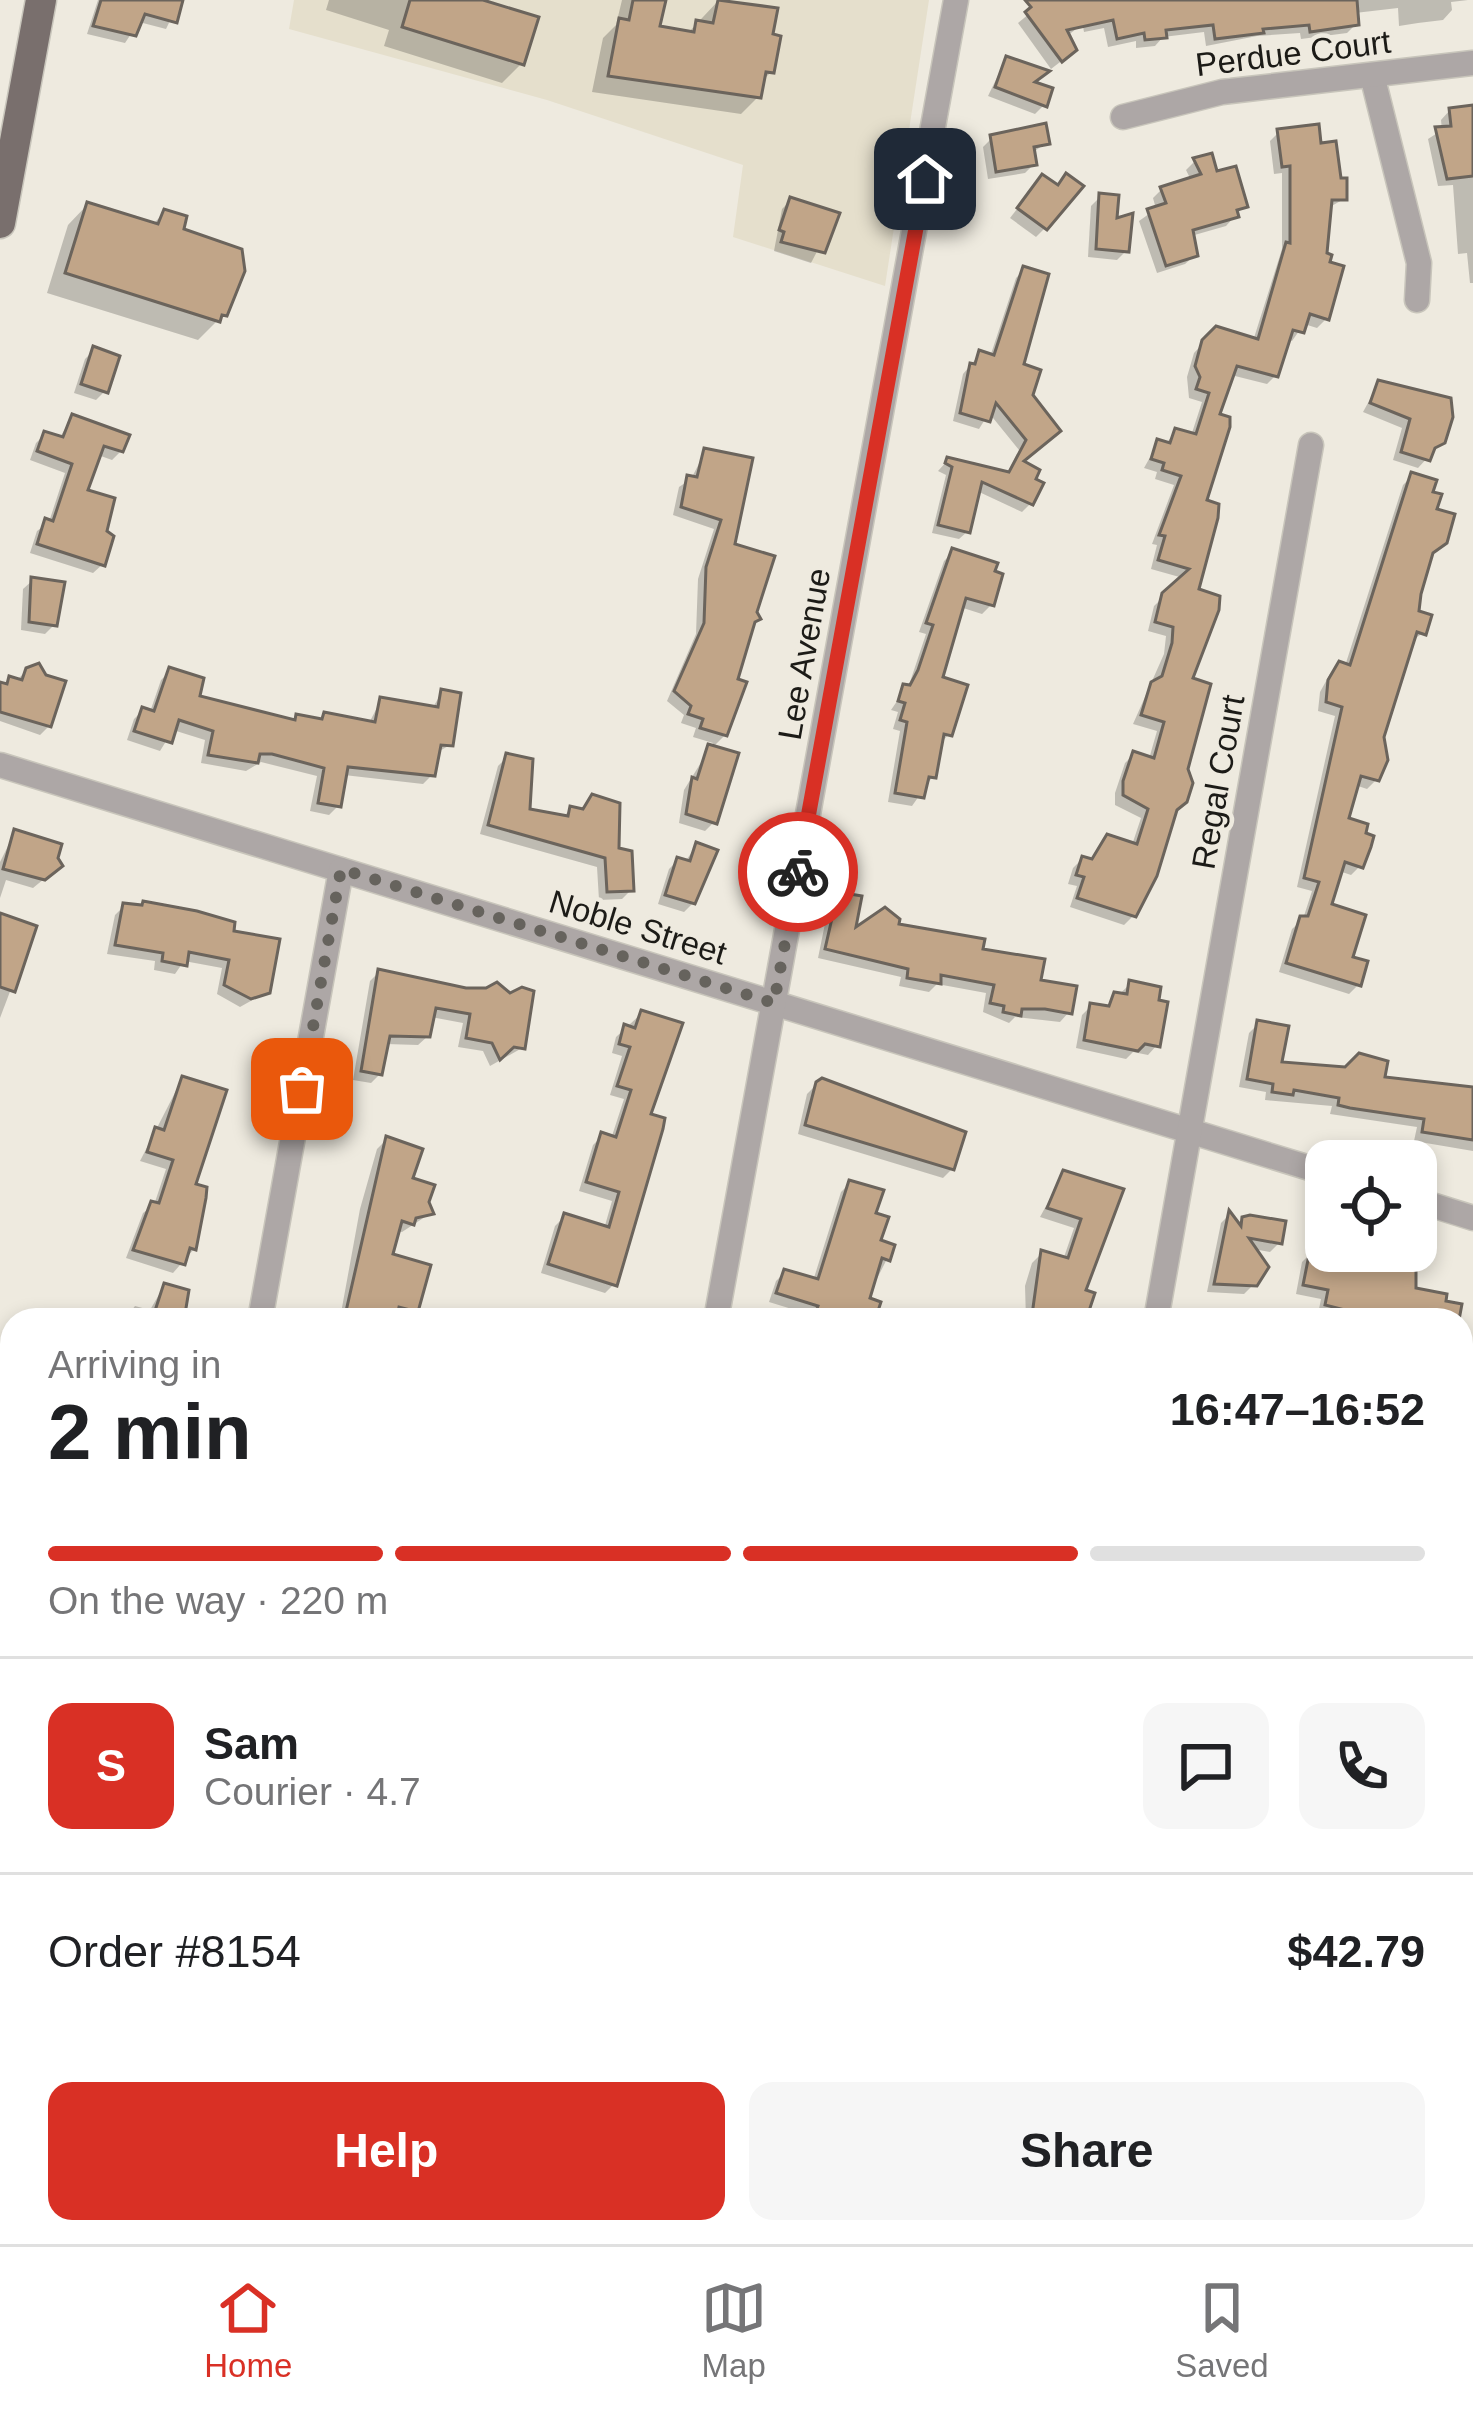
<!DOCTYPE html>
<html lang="en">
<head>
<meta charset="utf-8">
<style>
	:root { --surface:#fff; --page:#f6f6f6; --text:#202124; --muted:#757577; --line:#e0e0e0; --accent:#d93025 }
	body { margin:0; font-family:Helvetica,sans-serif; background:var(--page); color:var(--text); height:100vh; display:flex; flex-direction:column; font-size:45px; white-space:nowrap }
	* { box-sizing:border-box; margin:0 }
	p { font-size:39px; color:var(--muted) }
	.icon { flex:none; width:66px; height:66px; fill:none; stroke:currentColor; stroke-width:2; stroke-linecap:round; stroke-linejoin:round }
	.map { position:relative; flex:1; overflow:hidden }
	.panel { position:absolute; left:0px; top:1308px; width:1473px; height:936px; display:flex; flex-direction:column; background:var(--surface); border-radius:36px 36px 0 0; box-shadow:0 6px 18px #0003 }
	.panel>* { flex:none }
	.buttons { position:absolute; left:1305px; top:1140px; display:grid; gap:24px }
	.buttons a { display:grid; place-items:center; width:132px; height:132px; border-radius:24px; background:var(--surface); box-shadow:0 6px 18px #0003; font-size:60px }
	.pin { position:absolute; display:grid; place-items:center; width:102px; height:102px; color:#fff; margin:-51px; border-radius:24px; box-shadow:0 6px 18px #0006 }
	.courier { position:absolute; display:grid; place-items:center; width:120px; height:120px; margin:-60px; border:9px solid #d93025; border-radius:50%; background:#fff; color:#222; box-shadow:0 3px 15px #0007 }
	.head em { font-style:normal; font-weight:600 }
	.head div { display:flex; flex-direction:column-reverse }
	.head { display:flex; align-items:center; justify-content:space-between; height:204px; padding:0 48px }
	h1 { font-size:78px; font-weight:600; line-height:90px }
	.bar { display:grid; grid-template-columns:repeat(4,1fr); gap:18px 12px; align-content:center; height:144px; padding:0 48px }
	.bar i { height:15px; border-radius:9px; background:var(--line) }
	.bar .on { background:var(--accent) }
	.bar p { grid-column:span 4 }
	.line { display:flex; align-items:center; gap:30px; padding:0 48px; border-top:3px solid var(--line) }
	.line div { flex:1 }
	.round { display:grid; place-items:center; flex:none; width:126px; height:126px; border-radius:24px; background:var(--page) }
	.button { display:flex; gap:24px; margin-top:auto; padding:24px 48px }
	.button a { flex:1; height:138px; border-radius:24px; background:var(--accent); color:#fff; font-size:48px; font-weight:600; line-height:138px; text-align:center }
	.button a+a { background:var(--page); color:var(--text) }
	.menu { display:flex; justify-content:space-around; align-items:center; height:168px; border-top:3px solid var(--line); background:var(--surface); font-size:33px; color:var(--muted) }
	.menu a { display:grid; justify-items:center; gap:6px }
	.menu .on { color:var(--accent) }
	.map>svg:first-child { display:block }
	.built { fill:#e5dfcc }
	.shadow { fill:#0003 }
	.building { fill:#c1a588; stroke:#6b645c; stroke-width:3 }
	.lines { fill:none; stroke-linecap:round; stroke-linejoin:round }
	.minor-casing { stroke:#c8c5bb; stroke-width:27 }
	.major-casing { stroke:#c8c5bb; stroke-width:33 }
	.minor { stroke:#ada7a6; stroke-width:24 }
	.major { stroke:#796f6d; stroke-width:30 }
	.done { stroke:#66635d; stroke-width:12; stroke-dasharray:0 21.6 }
	.route { stroke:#d93025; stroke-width:15 }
	.labels { text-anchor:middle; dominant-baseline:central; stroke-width:9; stroke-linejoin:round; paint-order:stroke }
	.street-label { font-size:33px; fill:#1c1b17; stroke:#eeeadf }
</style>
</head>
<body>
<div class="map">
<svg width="1473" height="2244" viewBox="0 0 1473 2244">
	<rect width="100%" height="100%" fill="#eeeadf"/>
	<polygon class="built" points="294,0 929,0 885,286 733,237 743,165 547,100 289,29"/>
	<g class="shadow">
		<polygon points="98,0 180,0 166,29 139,22 125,43 87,34"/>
		<polygon points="329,0 473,0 522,63 502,83 384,46 389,30 326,10"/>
		<polygon points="622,0 663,0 657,28 687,34 719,0 775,10 771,72 761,82 758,97 741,114 592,92 603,38 616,25"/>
		<polygon points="1046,0 1059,0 1080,26 1067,36 1064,59 1051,69 1018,23"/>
		<polygon points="1078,0 1468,0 1451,2 1452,10 1443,20 1418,23 1399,26 1398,8 1355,13 1356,24 1347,33 1301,39 1300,33 1257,36 1206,46 1204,32 1163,37 1155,46 1136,48 1136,41 1108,47 1104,28 1084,32"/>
		<polygon points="1006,59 1044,105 1035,114 988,96"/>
		<polygon points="1473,108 1473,283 1470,283 1467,253 1458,254 1453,185 1438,186 1428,139 1442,130 1441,120 1450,110"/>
		<polygon points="1279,132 1319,146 1344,199 1328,208 1323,255 1326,319 1317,328 1304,324 1292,341 1287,339 1276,375 1267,384 1231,375 1216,415 1189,680 1164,835 1133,916 1124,925 1070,907 1077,886 1068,884 1073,868 1082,859 1090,861 1108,838 1132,845 1141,818 1115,805 1115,793 1125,763 1134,754 1149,759 1157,731 1133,724 1164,654 1166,636 1148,631 1154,606 1183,578 1151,569 1157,545 1152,544 1174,485 1155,479 1157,472 1144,468 1158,443 1165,445 1176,431 1191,436 1202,402 1189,398 1187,377 1194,353 1216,329 1253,341 1282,249 1282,173 1274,174 1270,141"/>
		<polygon points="992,138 1046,143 1032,153 1034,164 1025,173 988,179 983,147"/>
		<polygon points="1195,161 1244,206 1226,226 1191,236 1195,255 1185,264 1157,273 1139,221 1156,209 1153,198 1162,189 1191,180 1186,170"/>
		<polygon points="1034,187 1045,228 1036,237 1010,218"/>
		<polygon points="1101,196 1126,251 1117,260 1088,257 1091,206"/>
		<polygon points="791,200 836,215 811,263 774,251 782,209"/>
		<polygon points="87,205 152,225 165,212 181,231 218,320 198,340 47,293 68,225"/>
		<polygon points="1024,270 1020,366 1030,396 1057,431 1020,463 1030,504 1022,512 977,491 968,531 959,539 932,533 946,475 938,471 948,460 1007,474 1019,450 989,413 979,429 953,421 963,374 980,354 990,357 1016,278"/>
		<polygon points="94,350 105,391 96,400 74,393 85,359"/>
		<polygon points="1379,383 1442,442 1418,468 1393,460 1402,428 1363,412"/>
		<polygon points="72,417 121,451 112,460 98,455 84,492 103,564 93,573 30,553 37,531 49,522 65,473 30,460 36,443 45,434 59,439"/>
		<polygon points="705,452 751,624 725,735 712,748 714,822 705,831 679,823 684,790 713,743 693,737 696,728 681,723 684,715 667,701 696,634 698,579 714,529 673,515 679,487 691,479"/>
		<polygon points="1412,476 1430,555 1415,613 1423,633 1411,641 1381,737 1376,780 1367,789 1355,785 1345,820 1360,866 1351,875 1339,871 1328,906 1358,985 1349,994 1279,972 1292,929 1303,919 1312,891 1297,887 1335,716 1318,711 1320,692 1330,674 1345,666 1403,485"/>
		<polygon points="953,552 991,605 982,614 960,607 940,679 949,734 939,745 933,776 912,806 888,802 900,731 893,729 898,712 891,710 910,682 926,634 919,632 944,561"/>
		<polygon points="33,580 54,625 45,634 21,630 23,589"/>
		<polygon points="27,670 49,726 40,735 0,721 0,685 16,681"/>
		<polygon points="170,671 197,698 292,722 297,718 318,722 325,715 369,723 381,700 432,709 442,692 450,745 436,753 432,775 423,784 344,775 338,806 329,815 310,811 317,776 261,762 246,771 201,763 205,740 173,730 160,751 127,740 134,719 143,710 150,712 161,680"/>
		<polygon points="507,757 527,811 562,818 571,809 581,811 592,797 631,890 622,899 599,900 597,867 480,834 498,766"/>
		<polygon points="15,832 50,874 33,888 6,880 0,898 0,862"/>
		<polygon points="696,846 693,903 684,912 658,904 669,869 678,860 685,862"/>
		<polygon points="839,895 852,934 895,927 980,952 1037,982 1069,1012 1060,1022 1015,1017 1009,1023 983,1012 986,993 937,984 929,992 899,986 901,977 818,958 829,904"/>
		<polygon points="124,906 230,933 267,992 240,1007 217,994 222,968 184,961 175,974 154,970 155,961 107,954 115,915"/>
		<polygon points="0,919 34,928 0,1018"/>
		<polygon points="379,972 466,991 522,1048 490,1066 483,1051 458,1047 463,1023 431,1017 428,1036 418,1045 386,1044 380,1074 371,1083 353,1080 370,981"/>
		<polygon points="1130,984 1157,1045 1148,1055 1133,1052 1126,1059 1076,1048 1082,1015 1091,1006 1104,1009"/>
		<polygon points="642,1013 614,1284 605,1293 541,1273 555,1226 564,1217 604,1229 612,1201 579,1191 593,1145 602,1136 611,1139 624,1099 610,1095 622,1056 612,1053 616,1037"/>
		<polygon points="1258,1024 1279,1064 1381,1080 1473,1108 1473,1151 1414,1141 1417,1127 1330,1114 1332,1106 1265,1100 1266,1092 1239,1087 1249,1033"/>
		<polygon points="182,1079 194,1249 173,1273 126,1258 143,1213 154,1205 166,1169 140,1161"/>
		<polygon points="817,1084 952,1169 943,1178 798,1134 807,1094"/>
		<polygon points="386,1140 431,1213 402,1232 396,1231 389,1256 415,1310 406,1319 332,1320 341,1313 360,1209 377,1149"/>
		<polygon points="1064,1173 1120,1191 1082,1292 1091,1295 1083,1320 1026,1320 1025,1286 1032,1263 1041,1254 1063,1260 1074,1228 1040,1217"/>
		<polygon points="850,1183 873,1215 887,1259 866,1300 872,1320 806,1320 808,1314 769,1302 776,1281 785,1272 813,1281 841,1192"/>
		<polygon points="1229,1215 1237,1226 1244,1219 1279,1243 1270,1252 1253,1249 1254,1284 1244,1294 1207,1292 1221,1223"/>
		<polygon points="1311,1253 1389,1268 1393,1263 1414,1291 1456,1320 1350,1320 1318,1314 1321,1299 1296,1294 1302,1262"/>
		<polygon points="164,1286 180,1320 124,1320 135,1306 150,1310"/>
		<polygon points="1461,1479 1473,1483 1473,1546 1464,1572 1473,1575 1473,1628 1461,1688"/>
		<polygon points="0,2191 12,2194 12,2232 133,2232 130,2244 0,2244"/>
		<polygon points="263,2232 295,2232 288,2239"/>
		<polygon points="627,2232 677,2232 666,2244 624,2244"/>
		<polygon points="829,2232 869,2232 860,2242"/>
		<polygon points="1159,2232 1191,2232 1183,2241"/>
		<polygon points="1280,2232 1327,2238 1332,2233 1358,2241 1275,2244"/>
		<polygon points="1015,2236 1037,2244 1007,2244"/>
	</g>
	<g class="building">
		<polygon points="101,0 183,0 177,23 145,14 136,36 93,26"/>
		<polygon points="410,0 483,0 539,17 524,65 402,27"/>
		<polygon points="633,0 666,0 660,26 694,32 696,20 713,23 718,0 778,8 773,34 781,36 774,73 766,72 761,98 608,76 619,18 629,20"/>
		<polygon points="1025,0 1357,0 1359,25 1310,32 1309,25 1263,29 1264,33 1215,39 1213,25 1166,30 1167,38 1145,40 1144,33 1117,39 1113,20 1067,30 1077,50 1062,62 1025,12 1031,7"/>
		<polygon points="1006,56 1050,71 1035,82 1053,88 1047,107 995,87"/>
		<polygon points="1473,105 1473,176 1447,179 1435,127 1451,126 1449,108"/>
		<polygon points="1046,123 1050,144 1034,147 1037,165 996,172 990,135"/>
		<polygon points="1319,124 1321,143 1336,141 1341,178 1347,178 1347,200 1332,200 1327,253 1332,255 1330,262 1344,266 1329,320 1310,314 1304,333 1293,330 1278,377 1237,366 1220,414 1230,417 1230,427 1207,500 1219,504 1218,518 1199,589 1220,596 1219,610 1193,678 1211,684 1188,769 1193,783 1187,802 1177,810 1157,876 1136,917 1077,898 1084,877 1076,875 1082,856 1092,859 1107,834 1137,844 1148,809 1123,795 1123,781 1133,751 1154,758 1164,722 1141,715 1151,682 1162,676 1172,643 1173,627 1155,622 1162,593 1189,569 1158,560 1165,536 1159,535 1181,476 1162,470 1164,463 1151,459 1157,439 1170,443 1175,428 1196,434 1209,393 1196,389 1200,377 1195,366 1202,340 1216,326 1258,339 1286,242 1290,243 1290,166 1282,167 1277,129"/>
		<polygon points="1212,153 1217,171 1236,166 1248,207 1237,210 1239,217 1193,230 1198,256 1166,266 1147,209 1166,203 1160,187 1201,174 1193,158"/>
		<polygon points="1066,173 1084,186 1047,230 1017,208 1042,174 1058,185"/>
		<polygon points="1099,193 1119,195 1117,218 1133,213 1129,252 1096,249"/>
		<polygon points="790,197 840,213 825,253 781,242 784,232 779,230"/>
		<polygon points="87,202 158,224 164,209 187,216 184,229 242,249 245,271 227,316 222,315 220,322 65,273"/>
		<polygon points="1023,266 1049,274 1024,364 1041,370 1033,395 1061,431 1024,461 1040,470 1036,479 1044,483 1033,505 982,482 970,533 938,525 952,467 945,463 947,457 1009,472 1026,440 996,403 990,422 960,413 970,363 975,364 979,350 994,355"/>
		<polygon points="93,346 120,356 108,393 81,384"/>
		<polygon points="1378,380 1451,398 1453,417 1445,443 1435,448 1430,461 1401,452 1410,419 1370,403"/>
		<polygon points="72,414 130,435 123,452 104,446 88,490 115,498 107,531 114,536 105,566 37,544 45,518 53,521 72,464 37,451 44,431 63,437"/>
		<polygon points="704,448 753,458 735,544 775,556 757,612 761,619 755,622 738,679 747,682 727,736 700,728 703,719 688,714 691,706 674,691 704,623 706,567 721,520 681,507 687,475 697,477"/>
		<polygon points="1411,472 1437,480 1433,492 1442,494 1437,509 1455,514 1447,543 1433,553 1421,594 1419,611 1432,615 1426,635 1417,632 1384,737 1388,760 1379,781 1361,776 1349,818 1368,824 1366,833 1374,836 1371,847 1363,868 1345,862 1332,904 1366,915 1353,957 1368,961 1361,986 1286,963 1300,916 1308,916 1319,882 1304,878 1342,707 1326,702 1328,680 1339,661 1350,665"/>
		<polygon points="952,548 998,563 995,571 1003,574 994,606 966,598 943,677 968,685 952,736 944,734 936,778 929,777 924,798 895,793 907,722 900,720 905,703 898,701 903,684 910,685 918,670 933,625 926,623"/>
		<polygon points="31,577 65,582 57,626 29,622"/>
		<polygon points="39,663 46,675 66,681 51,727 0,712 0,682 7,684 9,676 22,680 26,668"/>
		<polygon points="169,667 204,678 200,696 295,720 296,714 322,719 324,712 375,722 380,697 438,707 441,689 461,693 453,746 441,745 435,776 348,767 341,807 318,803 324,768 272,754 260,754 258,763 208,755 213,731 179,720 172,743 134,731 142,707 154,711"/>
		<polygon points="708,744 739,753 717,824 686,814 692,777 697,779"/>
		<polygon points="506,753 533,759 530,809 568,816 570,806 583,809 592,794 620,803 619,848 632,851 634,891 607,892 605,858 488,825"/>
		<polygon points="14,829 62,844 58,858 63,866 45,880 3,869"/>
		<polygon points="696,842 718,850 695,904 665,895 677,857 690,861"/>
		<polygon points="838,892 862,896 856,927 885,907 900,919 899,924 985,939 983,949 1045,959 1041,980 1077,986 1072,1014 1045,1009 1022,1009 1021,1016 1003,1012 1004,1006 990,1003 994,985 941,975 941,984 907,978 908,969 825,949"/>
		<polygon points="143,901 197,911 235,922 234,931 280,939 270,993 251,999 224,985 229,960 189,952 187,966 162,961 163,953 115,945 123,903 142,905"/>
		<polygon points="0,913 37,926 15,992 0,987"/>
		<polygon points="378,969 466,988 486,988 497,982 510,993 522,987 534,991 525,1049 514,1047 500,1060 492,1043 466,1038 470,1014 436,1008 430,1037 390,1036 382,1075 361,1071"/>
		<polygon points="1129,980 1161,987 1159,1000 1168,1002 1160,1047 1145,1044 1138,1051 1084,1040 1090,1003 1109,1006 1114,992 1127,994"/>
		<polygon points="641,1010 683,1023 651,1114 665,1118 663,1129 617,1286 548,1264 564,1213 609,1227 619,1192 586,1182 601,1132 616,1137 631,1090 617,1086 630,1047 619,1044 624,1024 635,1028"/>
		<polygon points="1257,1020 1289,1026 1282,1062 1345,1067 1359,1053 1388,1061 1385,1077 1473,1087 1473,1140 1422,1132 1424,1119 1350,1108 1338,1105 1339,1098 1294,1090 1293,1095 1272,1092 1273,1084 1247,1079"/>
		<polygon points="182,1076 227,1090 196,1184 207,1187 206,1198 196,1250 190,1248 185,1265 133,1250 151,1201 159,1203 173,1160 147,1152 155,1127 164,1130"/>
		<polygon points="822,1078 966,1132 954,1170 805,1125 816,1082"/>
		<polygon points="386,1136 423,1149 413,1178 435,1185 429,1202 434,1214 416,1218 414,1225 402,1221 393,1254 431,1265 418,1312 399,1307 396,1320 344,1320"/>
		<polygon points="1063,1170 1124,1189 1086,1290 1095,1293 1086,1320 1032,1315 1041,1250 1068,1258 1081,1219 1047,1208"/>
		<polygon points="849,1180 884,1190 876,1213 889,1217 881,1240 895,1245 890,1261 882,1258 870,1298 881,1302 875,1320 813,1320 818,1306 776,1293 784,1269 818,1279"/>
		<polygon points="1229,1210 1241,1226 1242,1217 1250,1215 1286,1221 1282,1244 1249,1238 1269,1267 1257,1286 1214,1284"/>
		<polygon points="1310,1250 1392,1265 1392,1261 1416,1260 1416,1288 1447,1294 1446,1301 1462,1304 1459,1320 1384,1320 1325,1305 1328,1290 1303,1285"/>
		<polygon points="164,1283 189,1290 184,1320 152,1320"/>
	</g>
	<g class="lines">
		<g class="minor-casing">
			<g id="minor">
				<polyline points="1372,75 1419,263 1417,300"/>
				<polyline points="1123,117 1222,92 1473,63"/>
				<polyline points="0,765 1326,1173"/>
				<polyline points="1416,1200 1473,1218"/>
				<polyline points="260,1320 341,870"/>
				<polyline points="716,1320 956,0"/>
				<polyline points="1156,1320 1311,445"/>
				<polyline points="1461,2049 1473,1984"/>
				<polyline points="1461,2211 1473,2213"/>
				<polyline points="545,2244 547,2232"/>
				<polyline points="945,2244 946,2232"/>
				<polyline points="1424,2244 1427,2232"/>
			</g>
		</g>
		<g class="major-casing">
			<polyline id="major" points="0,223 41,0"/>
		</g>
		<use href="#minor" class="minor"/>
		<use href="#major" class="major"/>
	</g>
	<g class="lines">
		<polyline class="done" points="302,1089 341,869 774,1003 798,872"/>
		<polyline class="route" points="798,872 925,179"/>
	</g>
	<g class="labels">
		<g class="street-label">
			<text transform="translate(1293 53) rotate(-7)">Perdue Court</text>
			<text transform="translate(804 654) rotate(-80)">Lee Avenue</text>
			<text transform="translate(1218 782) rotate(-80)">Regal Court</text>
			<text transform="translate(638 927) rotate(17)">Noble Street</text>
		</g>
	</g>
</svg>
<div class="buttons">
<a><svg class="icon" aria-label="locate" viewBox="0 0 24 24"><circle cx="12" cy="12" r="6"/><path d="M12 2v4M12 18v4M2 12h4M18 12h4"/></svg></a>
</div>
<div class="pin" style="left:302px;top:1089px;background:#ea580c"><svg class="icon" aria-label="bag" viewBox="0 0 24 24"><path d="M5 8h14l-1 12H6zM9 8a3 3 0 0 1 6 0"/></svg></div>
<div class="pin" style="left:925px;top:179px;background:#1f2937"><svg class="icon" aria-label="home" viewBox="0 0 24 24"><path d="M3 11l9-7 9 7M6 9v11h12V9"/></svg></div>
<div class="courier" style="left:798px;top:872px"><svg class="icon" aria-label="bike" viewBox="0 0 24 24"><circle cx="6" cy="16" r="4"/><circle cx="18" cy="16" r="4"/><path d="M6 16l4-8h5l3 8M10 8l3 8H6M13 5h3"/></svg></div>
<section class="panel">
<div class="head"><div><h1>2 min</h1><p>Arriving in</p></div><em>16:47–16:52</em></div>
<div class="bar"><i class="on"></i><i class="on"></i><i class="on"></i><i></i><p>On the way · 220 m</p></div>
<div class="line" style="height:216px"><b class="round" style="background:var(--accent);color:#fff">S</b><div><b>Sam</b><p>Courier · 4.7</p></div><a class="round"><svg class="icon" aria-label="chat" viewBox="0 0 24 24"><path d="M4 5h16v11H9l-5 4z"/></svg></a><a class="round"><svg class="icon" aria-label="phone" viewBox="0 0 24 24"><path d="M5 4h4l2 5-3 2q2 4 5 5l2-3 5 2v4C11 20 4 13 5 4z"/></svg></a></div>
<div class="line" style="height:156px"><div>Order #8154</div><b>$42.79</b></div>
<div class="button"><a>Help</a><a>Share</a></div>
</section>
</div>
<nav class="menu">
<a class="on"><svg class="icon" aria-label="home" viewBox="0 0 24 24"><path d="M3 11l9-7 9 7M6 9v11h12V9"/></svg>Home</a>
<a><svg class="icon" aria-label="map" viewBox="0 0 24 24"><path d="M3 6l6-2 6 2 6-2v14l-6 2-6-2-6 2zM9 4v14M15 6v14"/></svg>Map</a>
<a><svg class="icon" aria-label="saved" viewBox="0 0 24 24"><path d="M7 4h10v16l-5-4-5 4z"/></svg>Saved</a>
</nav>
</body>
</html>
